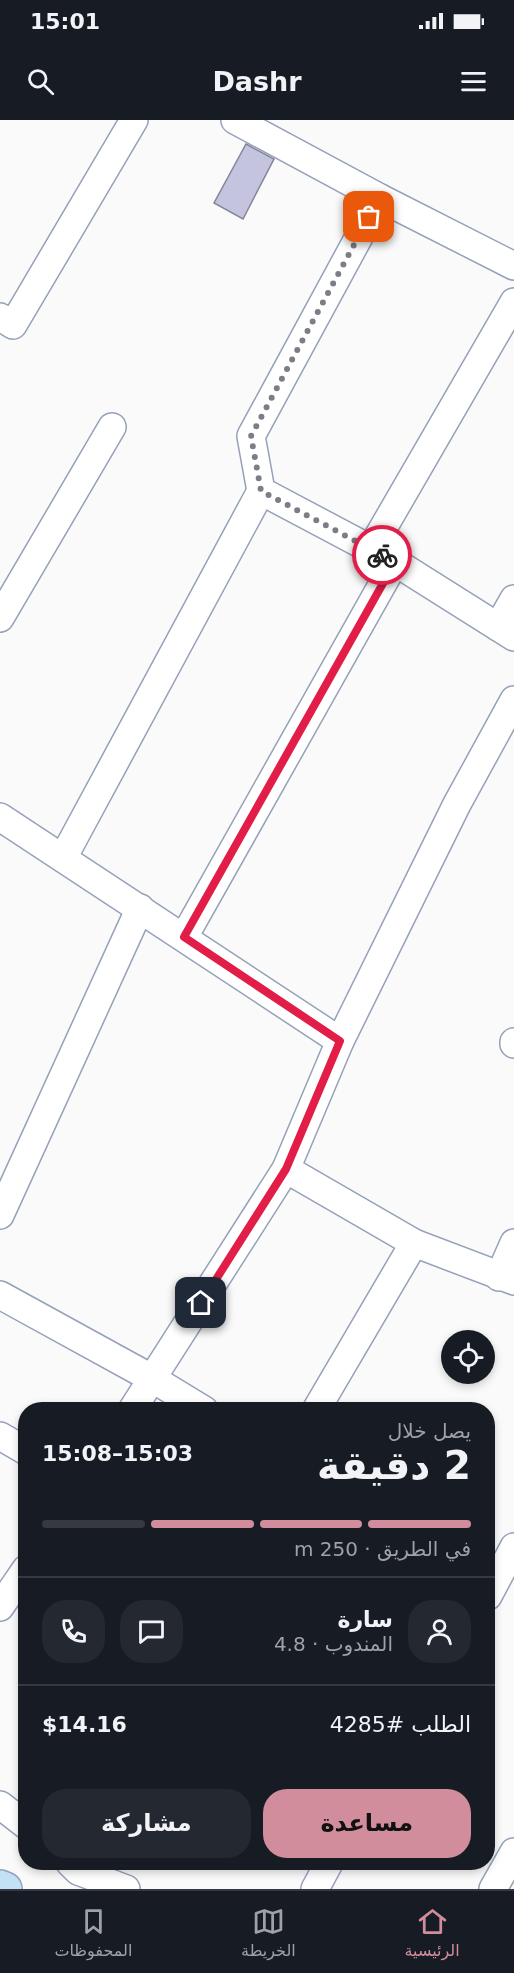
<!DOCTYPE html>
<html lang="ar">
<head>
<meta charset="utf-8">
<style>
	:root { --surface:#171b24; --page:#242831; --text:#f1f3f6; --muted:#9ea1a6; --line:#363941; --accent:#d18d9c }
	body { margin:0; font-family:"DejaVu Sans","Noto Naskh Arabic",sans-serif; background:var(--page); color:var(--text); direction:rtl; height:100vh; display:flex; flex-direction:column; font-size:22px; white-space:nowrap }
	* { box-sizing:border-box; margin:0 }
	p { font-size:20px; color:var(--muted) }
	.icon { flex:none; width:33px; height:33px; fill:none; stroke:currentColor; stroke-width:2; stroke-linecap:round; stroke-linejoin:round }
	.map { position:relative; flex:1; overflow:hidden; direction:ltr }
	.sheet { position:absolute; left:18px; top:1282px; width:477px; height:468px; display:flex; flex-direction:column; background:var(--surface); border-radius:24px; box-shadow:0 3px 9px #0003; direction:rtl }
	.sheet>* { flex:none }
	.controls { position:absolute; left:441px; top:1210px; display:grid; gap:12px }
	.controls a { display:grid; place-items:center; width:54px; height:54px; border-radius:50%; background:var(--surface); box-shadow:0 3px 9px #0003; font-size:30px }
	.pin { position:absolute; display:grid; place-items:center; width:51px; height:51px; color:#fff; margin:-26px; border-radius:12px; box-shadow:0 3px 9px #0006 }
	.courier { position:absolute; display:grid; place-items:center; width:60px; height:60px; margin:-30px; border:4px solid #e11d48; border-radius:50%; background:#fff; color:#222; box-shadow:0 2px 8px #0007 }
	.summary em { font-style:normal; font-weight:800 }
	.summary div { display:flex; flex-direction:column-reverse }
	.summary { display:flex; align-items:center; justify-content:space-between; height:102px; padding:0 24px }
	h1 { font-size:39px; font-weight:800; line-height:45px }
	.bar { display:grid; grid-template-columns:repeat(4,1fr); gap:9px 6px; align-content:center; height:72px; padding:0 24px }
	.bar i { height:8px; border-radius:4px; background:var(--line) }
	.bar .active { background:var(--accent) }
	.bar p { grid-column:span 4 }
	.line { display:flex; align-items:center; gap:15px; padding:0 24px; border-top:2px solid var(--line) }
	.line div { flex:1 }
	.round { display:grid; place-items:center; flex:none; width:63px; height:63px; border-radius:24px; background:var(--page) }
	.action { display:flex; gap:12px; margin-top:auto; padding:12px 24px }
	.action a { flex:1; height:69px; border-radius:24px; background:var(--accent); color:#111; font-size:24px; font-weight:800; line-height:69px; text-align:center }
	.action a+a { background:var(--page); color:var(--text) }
	.status { display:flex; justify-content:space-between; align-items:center; height:42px; padding:0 30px; background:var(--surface); direction:ltr }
	.status svg { height:16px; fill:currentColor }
	header { display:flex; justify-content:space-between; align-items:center; height:78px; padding:0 24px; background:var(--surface); font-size:27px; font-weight:800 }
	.tab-bar { display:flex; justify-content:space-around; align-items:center; height:84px; border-top:2px solid var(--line); background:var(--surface); font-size:16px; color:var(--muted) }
	.tab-bar a { display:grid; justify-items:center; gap:3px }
	.tab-bar .active { color:var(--accent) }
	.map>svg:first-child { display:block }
	.building { fill:#c5c4df; stroke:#86849d; stroke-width:1.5 }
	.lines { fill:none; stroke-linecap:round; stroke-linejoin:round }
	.street-casing { stroke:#95a1b9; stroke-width:30 }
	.secondary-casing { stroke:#95a1b9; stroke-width:36 }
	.street { stroke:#fff; stroke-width:27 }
	.secondary { stroke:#c2e1f4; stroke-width:33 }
	.done { stroke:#7b7e84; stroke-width:6; stroke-dasharray:0 10.8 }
	.route { stroke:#e11d48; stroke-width:8 }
</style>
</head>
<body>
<div class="status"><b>15:01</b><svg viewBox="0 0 49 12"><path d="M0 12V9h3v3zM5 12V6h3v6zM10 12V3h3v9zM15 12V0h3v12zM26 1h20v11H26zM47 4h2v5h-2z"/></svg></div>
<header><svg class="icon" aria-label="menu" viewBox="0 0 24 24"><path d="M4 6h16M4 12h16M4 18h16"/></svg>Dashr<svg class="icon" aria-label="search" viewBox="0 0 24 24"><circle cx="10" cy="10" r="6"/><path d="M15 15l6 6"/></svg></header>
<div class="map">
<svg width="514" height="1769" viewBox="0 0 514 1769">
	<rect width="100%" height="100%" fill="#fafafa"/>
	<polygon class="building" points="246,24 274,39 243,99 214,83"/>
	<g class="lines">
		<g class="street-casing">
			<g id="street">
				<polyline points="235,0 380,78 514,146"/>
				<polyline points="380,78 251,316 261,371 395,442 514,517"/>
				<polyline points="0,197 13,205 134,0"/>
				<polyline points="371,429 514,182"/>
				<polyline points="0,498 112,307"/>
				<polyline points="498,507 514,479"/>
				<polyline points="0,697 340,921"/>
				<polyline points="63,738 261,371"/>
				<polyline points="184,817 395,442"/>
				<polyline points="514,922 514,924"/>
				<polyline points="286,1049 414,1123 514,1161"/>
				<polyline points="0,1095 140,788"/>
				<polyline points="499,1157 514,1123"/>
				<polyline points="0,1175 153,1259 204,1290"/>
				<polyline points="132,1290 286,1049 340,921 457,684 514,580"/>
				<polyline points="316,1290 414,1123"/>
				<polyline points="0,1316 26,1331"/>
				<polyline points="488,1476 514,1427"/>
				<polyline points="0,1487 26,1449"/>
				<polyline points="0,1685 26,1705"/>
				<polyline points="70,1743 78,1751 126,1769"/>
				<polyline points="315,1769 329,1743"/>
				<polyline points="493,1769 514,1732"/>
			</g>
		</g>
		<g class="secondary-casing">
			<polyline id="secondary" points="0,1767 5,1769"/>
		</g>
		<use href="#street" class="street"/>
		<use href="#secondary" class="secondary"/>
	</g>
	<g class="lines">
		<polyline class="done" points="369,97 251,316 261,371 382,435"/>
		<polyline class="route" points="201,1183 286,1049 340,921 184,817 395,442 382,435"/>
	</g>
</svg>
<div class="controls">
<a><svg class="icon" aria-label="locate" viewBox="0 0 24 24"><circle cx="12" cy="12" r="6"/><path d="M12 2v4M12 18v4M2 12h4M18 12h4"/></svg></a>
</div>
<div class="pin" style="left:369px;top:97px;background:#ea580c"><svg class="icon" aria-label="bag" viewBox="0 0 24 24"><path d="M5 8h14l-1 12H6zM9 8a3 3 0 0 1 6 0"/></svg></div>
<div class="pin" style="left:201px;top:1183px;background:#1f2937"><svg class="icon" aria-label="home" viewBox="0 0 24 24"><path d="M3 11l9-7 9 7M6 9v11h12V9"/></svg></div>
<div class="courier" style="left:382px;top:435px"><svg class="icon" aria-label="bike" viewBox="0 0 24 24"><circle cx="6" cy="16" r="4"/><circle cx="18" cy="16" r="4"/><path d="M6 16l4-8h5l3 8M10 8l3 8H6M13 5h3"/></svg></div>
<section class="sheet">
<div class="summary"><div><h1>2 دقيقة</h1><p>يصل خلال</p></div><em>15:03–15:08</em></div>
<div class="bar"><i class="active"></i><i class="active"></i><i class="active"></i><i></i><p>في الطريق · 250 m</p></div>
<div class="line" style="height:108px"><a class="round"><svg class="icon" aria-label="person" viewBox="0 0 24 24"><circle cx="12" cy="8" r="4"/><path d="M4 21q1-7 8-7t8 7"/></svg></a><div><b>سارة</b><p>المندوب · 4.8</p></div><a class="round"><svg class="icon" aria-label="chat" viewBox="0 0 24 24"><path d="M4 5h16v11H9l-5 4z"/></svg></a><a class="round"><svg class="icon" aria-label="phone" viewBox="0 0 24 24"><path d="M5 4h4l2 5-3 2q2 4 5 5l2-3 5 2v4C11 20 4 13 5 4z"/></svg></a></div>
<div class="line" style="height:78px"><div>الطلب #4285</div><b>$14.16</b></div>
<div class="action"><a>مساعدة</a><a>مشاركة</a></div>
</section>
</div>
<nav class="tab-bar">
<a class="active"><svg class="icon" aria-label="home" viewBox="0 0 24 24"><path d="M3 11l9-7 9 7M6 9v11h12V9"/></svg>الرئيسية</a>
<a><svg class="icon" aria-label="map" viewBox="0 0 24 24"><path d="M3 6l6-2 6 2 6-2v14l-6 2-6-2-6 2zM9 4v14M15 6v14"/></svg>الخريطة</a>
<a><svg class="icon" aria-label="saved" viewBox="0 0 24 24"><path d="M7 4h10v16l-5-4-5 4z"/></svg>المحفوظات</a>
</nav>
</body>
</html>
